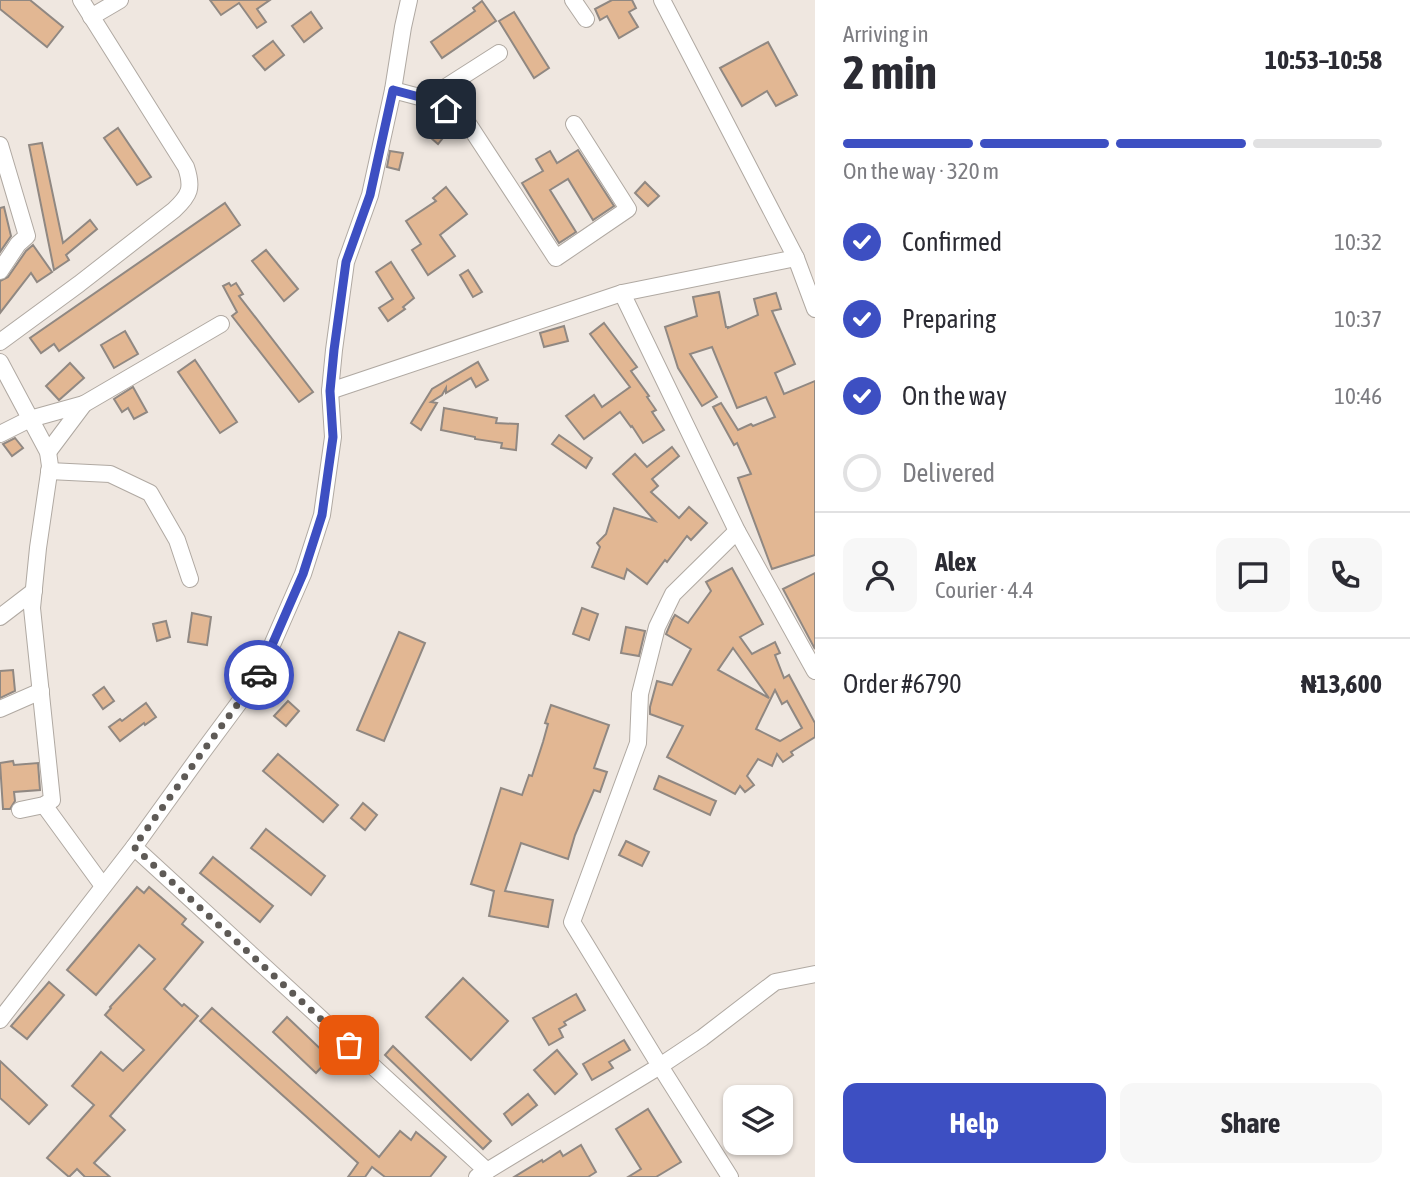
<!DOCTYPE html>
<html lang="en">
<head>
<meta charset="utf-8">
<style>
	:root { --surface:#fff; --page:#f7f7f7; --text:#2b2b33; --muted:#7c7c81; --line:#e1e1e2; --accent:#3d4fc2 }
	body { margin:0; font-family:"Asap Condensed",sans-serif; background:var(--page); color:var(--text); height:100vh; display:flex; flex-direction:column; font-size:26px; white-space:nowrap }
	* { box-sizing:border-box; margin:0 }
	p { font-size:23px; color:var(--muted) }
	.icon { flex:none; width:38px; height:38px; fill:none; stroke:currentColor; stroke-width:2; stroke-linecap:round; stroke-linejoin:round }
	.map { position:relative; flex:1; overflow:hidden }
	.panel { display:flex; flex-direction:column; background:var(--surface); width:595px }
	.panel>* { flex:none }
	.controls { position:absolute; left:723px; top:1085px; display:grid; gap:14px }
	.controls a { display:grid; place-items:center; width:70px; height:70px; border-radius:14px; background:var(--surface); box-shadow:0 2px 5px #0004; font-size:35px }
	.pin { position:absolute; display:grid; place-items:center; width:60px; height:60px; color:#fff; margin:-30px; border-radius:14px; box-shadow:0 4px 10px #0006 }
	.courier { position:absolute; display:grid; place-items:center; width:70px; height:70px; margin:-35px; border:5px solid #3d4fc2; border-radius:50%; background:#fff; color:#222; box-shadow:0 2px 9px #0007 }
	.head em { font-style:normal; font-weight:700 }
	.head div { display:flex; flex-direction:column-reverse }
	.head { display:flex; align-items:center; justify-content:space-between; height:119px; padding:0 28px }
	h1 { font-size:46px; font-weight:700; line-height:52px }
	.bar { display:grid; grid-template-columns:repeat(4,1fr); gap:10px 7px; align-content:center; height:84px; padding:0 28px }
	.bar i { height:9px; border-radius:5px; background:var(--line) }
	.bar .active { background:var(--accent) }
	.bar p { grid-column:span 4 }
	.line { display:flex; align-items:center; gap:18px; padding:0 28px; border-top:2px solid var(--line) }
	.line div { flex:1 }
	.round { display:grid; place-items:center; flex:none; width:74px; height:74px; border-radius:14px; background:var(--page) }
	ol { padding:0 28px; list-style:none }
	li { display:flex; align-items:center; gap:21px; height:77px }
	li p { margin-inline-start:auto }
	li .icon { padding:7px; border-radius:50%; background:var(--accent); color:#fff; stroke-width:4 }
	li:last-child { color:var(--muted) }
	li i { width:38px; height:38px; border:4px solid var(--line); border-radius:50% }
	.action { display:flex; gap:14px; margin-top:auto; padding:14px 28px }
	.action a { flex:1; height:80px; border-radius:14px; background:var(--accent); color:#fff; font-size:28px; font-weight:700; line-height:80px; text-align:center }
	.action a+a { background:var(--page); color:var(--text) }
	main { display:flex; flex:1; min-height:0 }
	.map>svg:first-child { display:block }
	.building { fill:#e2b793; stroke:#908882; stroke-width:2; fill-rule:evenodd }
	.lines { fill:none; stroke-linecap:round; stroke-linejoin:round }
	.street-casing { stroke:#b0a9a2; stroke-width:18 }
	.street { stroke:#fff; stroke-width:16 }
	.done { stroke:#5e5a56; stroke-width:7; stroke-dasharray:0 12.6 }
	.route { stroke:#3d4fc2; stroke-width:9 }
</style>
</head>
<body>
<main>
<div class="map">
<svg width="815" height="1177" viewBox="0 0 815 1177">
	<rect width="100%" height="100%" fill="#efe7e0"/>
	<g class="building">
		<polygon points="0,0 30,0 63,27 47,47 0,9"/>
		<polygon points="210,0 270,0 257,9 266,22 257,28 239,3 221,15"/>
		<polygon points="612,0 632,0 636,8 629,12 638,27 619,38 607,16 600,20 595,9"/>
		<polygon points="482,1 496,21 442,58 431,42 475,11 473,8"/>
		<polygon points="311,12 322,28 304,42 292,26"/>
		<polygon points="514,12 549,68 534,78 499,21"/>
		<polygon points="273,41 284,55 265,70 253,56"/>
		<polygon points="768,42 797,95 776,106 767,91 742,106 720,68"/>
		<polygon points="435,119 439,119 450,129 438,144 424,132"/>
		<polygon points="118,128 151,177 137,185 104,138"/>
		<polygon points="42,143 63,243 90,220 97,229 66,255 69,260 54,270 29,145"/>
		<polygon points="578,150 614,206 593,220 568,179 550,190 576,232 559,243 522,183 543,171 536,159 550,151 557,163"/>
		<polygon points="390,151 403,153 399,170 387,167"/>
		<polygon points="645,182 659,196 648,206 635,193"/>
		<polygon points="446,187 467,214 440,235 455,256 428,275 412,250 421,244 406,221 436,201 433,198"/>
		<polygon points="225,203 240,225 59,351 54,344 41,353 30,338"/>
		<polygon points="4,207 11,236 0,252 0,208"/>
		<polygon points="33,245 52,272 37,282 31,273 0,313 0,281 8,277 26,251"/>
		<polygon points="266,250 298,289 284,301 252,261"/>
		<polygon points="391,262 414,298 403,307 405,309 388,321 379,308 393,299 376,272"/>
		<polygon points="468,270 482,292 473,297 460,275"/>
		<polygon points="229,283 231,286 236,283 243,294 239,296 313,392 299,402 232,316 237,312 223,286"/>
		<polygon points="719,292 726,327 728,327 728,328 758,315 754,299 776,293 781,309 772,311 795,364 775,373 784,394 815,381 815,555 772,569 738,478 751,474 737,443 734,445 713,407 721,403 738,430 751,424 753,426 775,417 766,397 737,408 712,347 690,354 717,397 702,406 678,368 665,327 697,316 693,297"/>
		<polygon points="604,323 637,367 631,371 649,396 647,397 656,410 652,412 664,430 643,443 632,426 631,427 620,412 584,439 566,416 594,395 602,407 630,387 590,334"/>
		<polygon points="564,326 568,341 544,347 540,333"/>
		<polygon points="125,331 138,354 114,368 101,345"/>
		<polygon points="195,360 237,422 220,433 178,372"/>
		<polygon points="478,362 488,380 476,387 471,378 446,393 446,388 442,395 431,402 437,403 421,430 411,423 432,389"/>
		<polygon points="70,363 84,378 59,400 46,386"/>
		<polygon points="133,387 147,412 134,419 128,408 122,412 114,399"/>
		<polygon points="444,408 497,418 496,423 518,424 516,450 501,448 502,443 475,439 475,437 441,430"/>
		<polygon points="559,435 592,458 586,468 552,444"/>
		<polygon points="15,438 23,448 12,456 3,444"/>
		<polygon points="672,447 679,456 652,479 658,486 651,492 679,518 689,507 707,523 691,540 687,536 667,562 665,560 647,584 627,569 624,579 592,567 600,547 597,543 606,534 614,508 655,521 613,474 635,454 647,467"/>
		<path d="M732,568L763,624L740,637L752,654L775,642L780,653L775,655L784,678L789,675L815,723V737L791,752L793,755L783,762L777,754L772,766L758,759L747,776L754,785L745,792L740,786L735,794L667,757L683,726L650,714V707L657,681L672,685L691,649L666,634L672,620L675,615L688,623L711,591L706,582ZM733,648L769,698L718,670ZM775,690L782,704L787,701L802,728L780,741L756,729Z"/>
		<polygon points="815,573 815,649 783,589"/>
		<polygon points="582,608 598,614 589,640 573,634"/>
		<polygon points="192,613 211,617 207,645 188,642"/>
		<polygon points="166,621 170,637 157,641 153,624"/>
		<polygon points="626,627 645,631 639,656 621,653"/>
		<polygon points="399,632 425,643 384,741 357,730"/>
		<polygon points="13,670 15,691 0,698 0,671"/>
		<polygon points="104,687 114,701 103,709 93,695"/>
		<polygon points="288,701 299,711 286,726 274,716"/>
		<polygon points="146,703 156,717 145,725 144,723 120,741 109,727 120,719 122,721"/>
		<polygon points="551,705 609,725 594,768 607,772 600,792 594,790 575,835 568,859 521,843 505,891 553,900 548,927 489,916 494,891 471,884 501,788 522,795 529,775 532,776 543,742 548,724 545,723"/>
		<polygon points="278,754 338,805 323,822 263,771"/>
		<polygon points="13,761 14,765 38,763 40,790 14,792 15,801 10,809 3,809 0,763"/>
		<polygon points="659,776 716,801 710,815 654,789"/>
		<polygon points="363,803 377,815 365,830 351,818"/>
		<polygon points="266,829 325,876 311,895 251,848"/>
		<polygon points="626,841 649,852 642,866 619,855"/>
		<polygon points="213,857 273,906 260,922 200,873"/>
		<polygon points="137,887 144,893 149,887 186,919 182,924 203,942 164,989 182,1006 184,1004 198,1016 110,1116 125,1130 94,1163 110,1177 85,1177 77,1169 69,1177 47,1158 94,1105 72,1086 101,1052 123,1071 144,1050 105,1015 111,1008 110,1007 155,959 139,945 96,995 67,970"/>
		<polygon points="463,978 508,1021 471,1060 426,1017"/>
		<polygon points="49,982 64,995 27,1039 11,1026"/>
		<polygon points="576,994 585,1010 564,1022 566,1025 559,1029 563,1037 549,1045 533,1018"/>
		<polygon points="212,1008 379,1157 400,1131 411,1140 416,1132 446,1157 430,1177 385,1177 372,1167 365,1177 348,1177 358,1163 200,1021"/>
		<polygon points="287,1017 330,1058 316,1073 273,1032"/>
		<polygon points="624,1040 630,1050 609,1062 613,1068 592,1080 583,1064"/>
		<polygon points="393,1046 491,1141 483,1149 385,1055"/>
		<polygon points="557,1050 577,1074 555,1094 534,1070"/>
		<polygon points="0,1061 47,1105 29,1124 0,1098"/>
		<polygon points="528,1094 537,1105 512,1125 504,1114"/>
		<polygon points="648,1109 681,1162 656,1177 628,1177 641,1169 616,1129"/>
		<polygon points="581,1145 596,1172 588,1177 514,1177 542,1160 543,1162 560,1151 563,1156"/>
	</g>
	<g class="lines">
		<g class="street-casing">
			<g id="street">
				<polyline points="573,0 586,19"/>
				<polyline points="662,0 796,258 815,309"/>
				<polyline points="91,17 120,0"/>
				<polyline points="393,90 427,99 465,119 556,258 628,209 574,124"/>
				<polyline points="427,99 499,53"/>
				<polyline points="0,145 27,236 18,244 0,271"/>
				<polyline points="622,293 737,531 815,671"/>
				<path d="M0,342L79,284L174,210C190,195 193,188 186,167L81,0"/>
				<polyline points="0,362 48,452 50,466 38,548 32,608 52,800 44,805 20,810"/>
				<polyline points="330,391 622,293 796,258"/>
				<polyline points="0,434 30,419 84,404"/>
				<polyline points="48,452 84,404 221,324"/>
				<polyline points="49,471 110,474 150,493 177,540 190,579"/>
				<polyline points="0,617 34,591"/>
				<polyline points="0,709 41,691"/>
				<polyline points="44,805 103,886"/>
				<polyline points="134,847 487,1171"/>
				<polyline points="0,1020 134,847 201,754 258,677 303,574 322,515 333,437 330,391 334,350 346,262 370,195 393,90 403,27 409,0"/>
				<polyline points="477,1177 660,1066 702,1038 775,982 815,974"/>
				<polyline points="730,1177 660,1066 572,922 638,743 640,694 657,627 673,594 737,531"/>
			</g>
		</g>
		<use href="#street" class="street"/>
	</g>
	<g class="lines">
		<polyline class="done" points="259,675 201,754 134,847 349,1045"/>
		<polyline class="route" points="259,675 303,574 322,515 333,437 330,391 334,350 346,262 370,195 393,90 427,99 446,109"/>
	</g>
</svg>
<div class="controls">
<a><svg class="icon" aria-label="layers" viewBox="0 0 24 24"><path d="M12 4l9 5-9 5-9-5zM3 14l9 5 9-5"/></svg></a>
</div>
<div class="pin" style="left:349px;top:1045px;background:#ea580c"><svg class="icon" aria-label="bag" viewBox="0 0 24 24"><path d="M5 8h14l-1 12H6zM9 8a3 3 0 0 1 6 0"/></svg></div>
<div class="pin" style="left:446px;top:109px;background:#1f2937"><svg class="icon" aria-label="home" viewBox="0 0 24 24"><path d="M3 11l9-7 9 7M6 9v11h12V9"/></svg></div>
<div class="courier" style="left:259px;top:675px"><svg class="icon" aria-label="car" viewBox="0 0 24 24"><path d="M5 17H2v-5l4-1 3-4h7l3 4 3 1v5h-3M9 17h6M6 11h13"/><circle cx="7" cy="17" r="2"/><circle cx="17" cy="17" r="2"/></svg></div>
</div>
<section class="panel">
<div class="head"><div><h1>2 min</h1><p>Arriving in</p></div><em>10:53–10:58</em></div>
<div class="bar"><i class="active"></i><i class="active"></i><i class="active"></i><i></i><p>On the way · 320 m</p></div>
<ol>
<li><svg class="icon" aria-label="check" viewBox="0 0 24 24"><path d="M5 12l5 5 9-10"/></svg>Confirmed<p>10:32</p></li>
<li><svg class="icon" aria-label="check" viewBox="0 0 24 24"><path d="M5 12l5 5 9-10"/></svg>Preparing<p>10:37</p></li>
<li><svg class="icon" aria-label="check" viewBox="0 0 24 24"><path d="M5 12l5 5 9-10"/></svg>On the way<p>10:46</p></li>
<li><i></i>Delivered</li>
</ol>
<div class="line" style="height:126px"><a class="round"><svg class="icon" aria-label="person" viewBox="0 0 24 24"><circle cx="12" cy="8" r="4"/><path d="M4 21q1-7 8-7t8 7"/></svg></a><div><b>Alex</b><p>Courier · 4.4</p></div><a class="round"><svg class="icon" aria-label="chat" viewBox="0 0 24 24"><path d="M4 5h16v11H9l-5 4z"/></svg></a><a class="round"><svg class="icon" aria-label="phone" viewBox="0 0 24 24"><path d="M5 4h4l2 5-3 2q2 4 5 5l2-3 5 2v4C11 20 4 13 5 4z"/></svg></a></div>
<div class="line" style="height:91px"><div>Order #6790</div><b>₦13,600</b></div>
<div class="action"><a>Help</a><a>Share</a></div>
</section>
</main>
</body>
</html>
